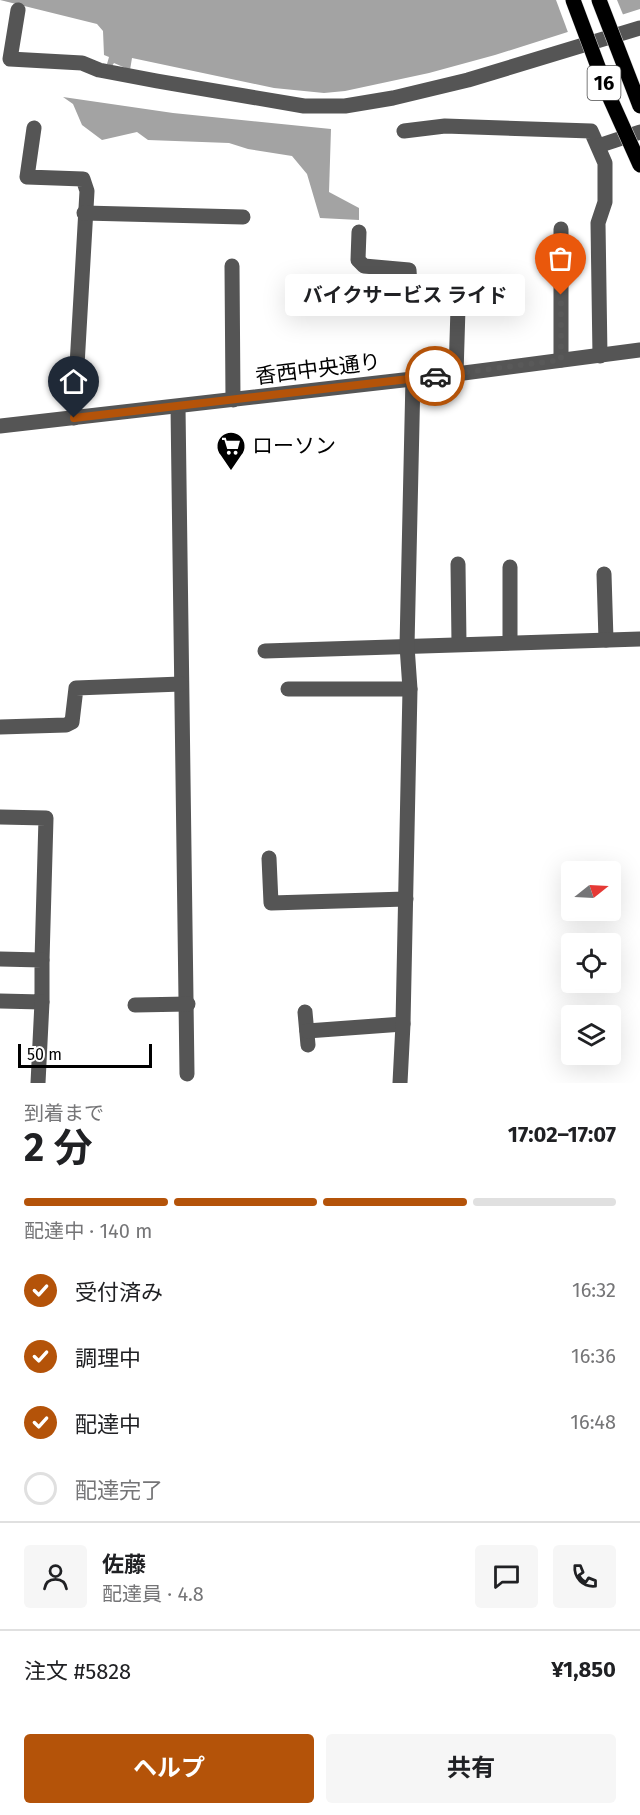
<!DOCTYPE html>
<html lang="ja">
<head>
<meta charset="utf-8">
<style>
	:root { --surface:#fff; --page:#f6f6f6; --text:#202124; --muted:#757577; --line:#e0e0e0; --accent:#b45309 }
	body { margin:0; font-family:"Fira Sans","Noto Sans JP",sans-serif; background:var(--page); color:var(--text); height:100vh; display:flex; flex-direction:column; font-size:22px; white-space:nowrap }
	* { box-sizing:border-box; margin:0 }
	p { font-size:20px; color:var(--muted) }
	.icon { flex:none; width:33px; height:33px; fill:none; stroke:currentColor; stroke-width:2; stroke-linecap:round; stroke-linejoin:round }
	.map { position:relative; height:1083px; overflow:hidden }
	.side { display:flex; flex-direction:column; background:var(--surface); flex:1 }
	.side>* { flex:none }
	.needle { width:39px; rotate:72deg }
	.buttons { position:absolute; left:561px; top:861px; display:grid; gap:12px }
	.buttons a { display:grid; place-items:center; width:60px; height:60px; border-radius:6px; background:var(--surface); box-shadow:0 6px 24px #0002; font-size:30px }
	.scale { position:absolute; left:18px; bottom:15px; width:134px; box-sizing:border-box; padding-left:6px; border:3px solid #000; border-top:0; font-size:16px; line-height:21px; white-space:nowrap; color:#000; -webkit-text-stroke:4px #fff; paint-order:stroke }
	.pin { position:absolute; display:grid; place-items:center; width:51px; height:51px; color:#fff; margin:-62px -26px; border-radius:50% 50% 50% 0; rotate:-45deg; box-shadow:0 0 6px #0007 }
	.pin .icon { rotate:45deg }
	.courier { position:absolute; display:grid; place-items:center; width:60px; height:60px; margin:-30px; border:4px solid #b45309; border-radius:50%; background:#fff; color:#222; box-shadow:0 2px 8px #0007 }
	.bubble { position:absolute; height:42px; border-radius:6px; background:var(--surface); box-shadow:0 6px 24px #0002; font-size:20px; font-weight:700; line-height:42px; text-align:center }
	.headline em { font-style:normal; font-weight:700 }
	.headline div { display:flex; flex-direction:column-reverse }
	.headline { display:flex; align-items:center; justify-content:space-between; height:102px; padding:0 24px }
	h1 { font-size:39px; font-weight:700; line-height:45px }
	.bar { display:grid; grid-template-columns:repeat(4,1fr); gap:9px 6px; align-content:center; height:72px; padding:0 24px }
	.bar i { height:8px; border-radius:4px; background:var(--line) }
	.bar .current { background:var(--accent) }
	.bar p { grid-column:span 4 }
	.line { display:flex; align-items:center; gap:15px; padding:0 24px; border-top:2px solid var(--line) }
	.line div { flex:1 }
	.round { display:grid; place-items:center; flex:none; width:63px; height:63px; border-radius:6px; background:var(--page) }
	ol { padding:0 24px; list-style:none }
	li { display:flex; align-items:center; gap:18px; height:66px }
	li p { margin-inline-start:auto }
	li .icon { padding:6px; border-radius:50%; background:var(--accent); color:#fff; stroke-width:4 }
	li:last-child { color:var(--muted) }
	li i { width:33px; height:33px; border:3px solid var(--line); border-radius:50% }
	.primary-button { display:flex; gap:12px; margin-top:auto; padding:12px 24px }
	.primary-button a { flex:1; height:69px; border-radius:6px; background:var(--accent); color:#fff; font-size:24px; font-weight:700; line-height:69px; text-align:center }
	.primary-button a+a { background:var(--page); color:var(--text) }
	.map>svg:first-child { display:block }
	.water { fill:#a3a3a3 }
	.pier { fill:#fff }
	.lines { fill:none; stroke-linecap:round; stroke-linejoin:round }
	.minor { stroke:#555; stroke-width:15 }
	.major-bridge-casing { stroke:#dbdbdb; stroke-width:16; stroke-linecap:butt }
	.major-bridge { stroke:#000; stroke-width:15 }
	.done { stroke:#595959; stroke-width:6; stroke-dasharray:0 10.8 }
	.route { stroke:#b45309; stroke-width:8 }
	.labels { text-anchor:middle; dominant-baseline:central; stroke-width:4.5; stroke-linejoin:round; paint-order:stroke }
	.shield { fill:#fff; stroke:#4c4c4c; stroke-width:1.5 }
	.shield-label { font-size:20px; font-weight:bold; fill:#000 }
	.street-label { font-size:21px; fill:#000; stroke:#fff }
	.poi-label { font-size:21px; fill:#000; stroke:#fff; text-anchor:start }
</style>
</head>
<body>
<div class="map">
<svg width="640" height="1083" viewBox="0 0 640 1083">
	<rect width="100%" height="100%" fill="#fff"/>
	<g class="water">
		<polygon points="0,0 640,0 640,9 495,55 429,73 345,91 324,93 274,88 132,58 130,70 114,63 112,66 107,64 109,57 104,55 103,31 97,24"/>
		<polygon points="63,97 173,113 331,129 329,192 359,208 359,220 320,218 307,174 292,156 248,149 229,143 148,140 137,132 102,140 82,125 73,104"/>
	</g>
	<polygon class="pier" points="556,0 617,0 624,17 569,35"/>
	<g class="lines">
		<g class="minor">
			<polyline points="18,10 10,59 82,63 99,70 157,81 304,106 345,106 393,98 468,80 640,28"/>
			<polyline points="34,128 27,177 83,179 87,191 74,418"/>
			<polyline points="404,131 445,126 591,131 605,163 605,202 598,223 600,356"/>
			<polyline points="598,146 640,132"/>
			<polyline points="84,213 243,217"/>
			<polyline points="359,232 358,260 364,266 409,270 411,303 458,308 456,374"/>
			<polyline points="232,266 233,400"/>
			<polyline points="561,360 561,229"/>
			<polyline points="178,407 187,1074"/>
			<polyline points="0,426 456,374 640,350"/>
			<polyline points="458,564 459,644"/>
			<polyline points="510,567 510,641"/>
			<polyline points="604,574 606,640"/>
			<polyline points="265,651 640,639"/>
			<polyline points="288,689 410,689"/>
			<polyline points="0,727 66,725 72,722 76,688 181,684"/>
			<polyline points="0,817 46,818 42,960"/>
			<polyline points="269,858 271,903 406,899"/>
			<polyline points="0,959 42,960 42,1002 0,1001"/>
			<polyline points="135,1005 188,1004"/>
			<polyline points="305,1012 308,1045"/>
			<polyline points="307,1031 403,1024"/>
			<polyline points="38,1083 42,1002"/>
			<polyline points="400,1083 403,1024 410,689 407,646 413,378"/>
		</g>
		<g class="major-bridge-casing">
			<g id="major-bridge">
				<polyline points="573,0 609,96 640,165"/>
				<polyline points="599,0 640,106"/>
			</g>
		</g>
		<use href="#major-bridge" class="major-bridge"/>
	</g>
	<g class="lines">
		<polyline class="done" points="435,376 561,360 561,295"/>
		<polyline class="route" points="74,418 435,376"/>
	</g>
	<defs>
		<g id="supermarket-pin" transform="scale(1.5)"><path d="M0 17L-7.5 6A9.5 9.5 0 1 1 7.5 6Z" fill="#000" stroke="#fff"/><path d="M-6-5.5h2.5l.6 2H6L4.5 2H-2.5L-4.4-4H-6ZM-1.5 3.2a1.3 1.3 0 1 0 .1 0ZM3 3.2a1.3 1.3 0 1 0 .1 0Z" fill="#fff"/></g>
	</defs>
	<g fill-rule="evenodd">
		<use href="#supermarket-pin" x="231" y="446"/>
	</g>
	<g class="labels">
		<rect class="shield" x="587.5" y="66" width="33" height="34" rx="4.5"/>
		<g class="shield-label">
			<text x="604" y="83">16</text>
		</g>
		<g class="street-label">
			<text transform="translate(318 369) rotate(-7)">香西中央通り</text>
		</g>
		<g class="poi-label">
			<text x="252" y="446">ローソン</text>
		</g>
	</g>
</svg>
<div class="buttons">
<a><svg class="needle" viewBox="-14 -14 28 28"><path d="M0-13l5 13h-10z" fill="#e53935"/><path d="M0 13l5-13h-10z" fill="#757577"/></svg></a>
<a><svg class="icon" aria-label="locate" viewBox="0 0 24 24"><circle cx="12" cy="12" r="6"/><path d="M12 2v4M12 18v4M2 12h4M18 12h4"/></svg></a>
<a><svg class="icon" aria-label="layers" viewBox="0 0 24 24"><path d="M12 4l9 5-9 5-9-5zM3 14l9 5 9-5"/></svg></a>
</div>
<div class="scale">50 m</div>
<div class="pin" style="left:561px;top:295px;background:#ea580c"><svg class="icon" aria-label="bag" viewBox="0 0 24 24"><path d="M5 8h14l-1 12H6zM9 8a3 3 0 0 1 6 0"/></svg></div>
<div class="pin" style="left:74px;top:418px;background:#1f2937"><svg class="icon" aria-label="home" viewBox="0 0 24 24"><path d="M3 11l9-7 9 7M6 9v11h12V9"/></svg></div>
<div class="courier" style="left:435px;top:376px"><svg class="icon" aria-label="car" viewBox="0 0 24 24"><path d="M5 17H2v-5l4-1 3-4h7l3 4 3 1v5h-3M9 17h6M6 11h13"/><circle cx="7" cy="17" r="2"/><circle cx="17" cy="17" r="2"/></svg></div>
<div class="bubble" style="left:285px;top:274px;width:240px">バイクサービス ライド</div>
</div>
<section class="side">
<div class="headline"><div><h1>2 分</h1><p>到着まで</p></div><em>17:02–17:07</em></div>
<div class="bar"><i class="current"></i><i class="current"></i><i class="current"></i><i></i><p>配達中 · 140 m</p></div>
<ol>
<li><svg class="icon" aria-label="check" viewBox="0 0 24 24"><path d="M5 12l5 5 9-10"/></svg>受付済み<p>16:32</p></li>
<li><svg class="icon" aria-label="check" viewBox="0 0 24 24"><path d="M5 12l5 5 9-10"/></svg>調理中<p>16:36</p></li>
<li><svg class="icon" aria-label="check" viewBox="0 0 24 24"><path d="M5 12l5 5 9-10"/></svg>配達中<p>16:48</p></li>
<li><i></i>配達完了</li>
</ol>
<div class="line" style="height:108px"><a class="round"><svg class="icon" aria-label="person" viewBox="0 0 24 24"><circle cx="12" cy="8" r="4"/><path d="M4 21q1-7 8-7t8 7"/></svg></a><div><b>佐藤</b><p>配達員 · 4.8</p></div><a class="round"><svg class="icon" aria-label="chat" viewBox="0 0 24 24"><path d="M4 5h16v11H9l-5 4z"/></svg></a><a class="round"><svg class="icon" aria-label="phone" viewBox="0 0 24 24"><path d="M5 4h4l2 5-3 2q2 4 5 5l2-3 5 2v4C11 20 4 13 5 4z"/></svg></a></div>
<div class="line" style="height:78px"><div>注文 #5828</div><b>¥1,850</b></div>
<div class="primary-button"><a>ヘルプ</a><a>共有</a></div>
</section>
</body>
</html>
